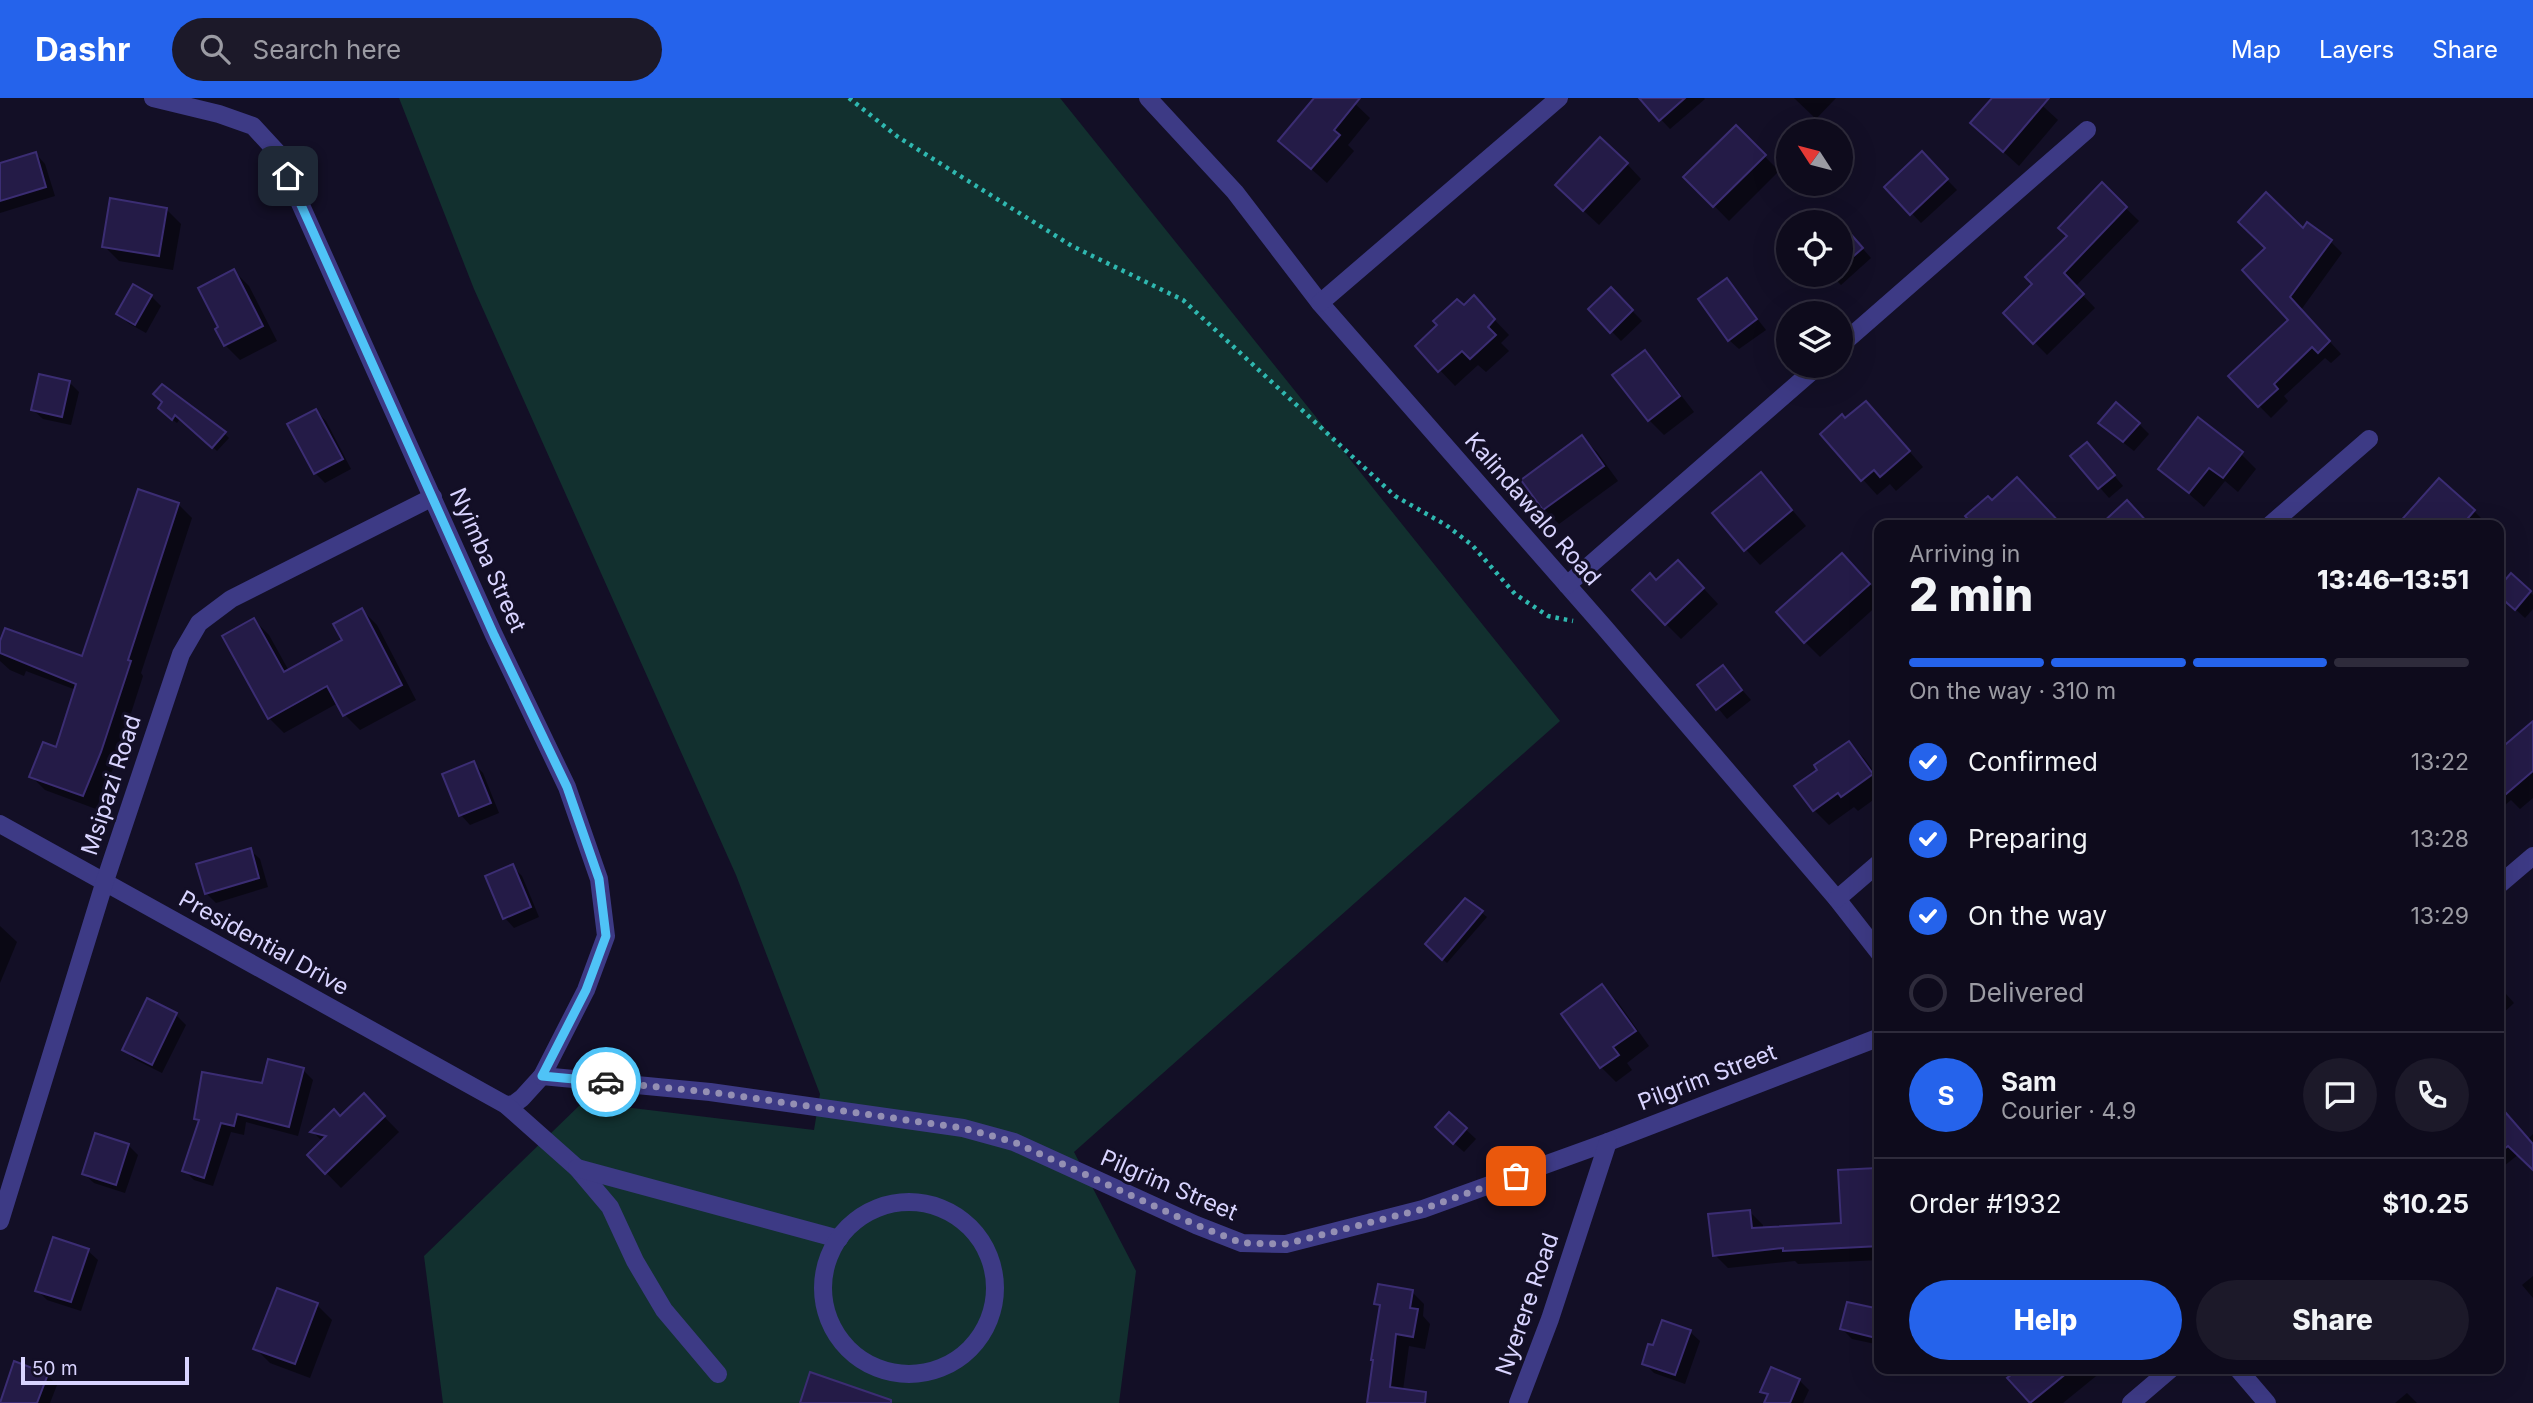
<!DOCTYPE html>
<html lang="en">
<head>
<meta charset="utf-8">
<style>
	:root { --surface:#0e0b1c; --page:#1c1929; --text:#f1f3f6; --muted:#9b9ba3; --line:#2e2b3b; --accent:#2563eb }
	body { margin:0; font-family:Inter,sans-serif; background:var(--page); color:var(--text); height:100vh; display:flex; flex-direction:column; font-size:26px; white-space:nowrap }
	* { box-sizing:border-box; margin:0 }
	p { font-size:23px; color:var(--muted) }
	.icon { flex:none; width:38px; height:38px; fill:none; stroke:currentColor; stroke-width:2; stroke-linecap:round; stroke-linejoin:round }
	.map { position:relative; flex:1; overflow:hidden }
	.sheet { position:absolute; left:1874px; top:422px; width:630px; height:854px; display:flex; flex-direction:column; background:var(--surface); border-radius:14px; box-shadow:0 7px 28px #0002,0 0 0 2px var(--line) }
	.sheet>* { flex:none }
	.needle { width:46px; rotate:306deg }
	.controls { position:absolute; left:1776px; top:21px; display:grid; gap:14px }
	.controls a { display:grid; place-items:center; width:77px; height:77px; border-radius:50%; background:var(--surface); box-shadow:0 7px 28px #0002,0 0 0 2px var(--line); font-size:35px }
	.scale { position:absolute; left:21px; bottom:18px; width:168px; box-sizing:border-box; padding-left:7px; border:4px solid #d9d4ff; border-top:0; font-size:19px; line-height:24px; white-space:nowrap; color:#d9d4ff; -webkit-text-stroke:5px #130f26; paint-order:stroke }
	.pin { position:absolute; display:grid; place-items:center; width:60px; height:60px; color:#fff; margin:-30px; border-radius:14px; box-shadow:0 4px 10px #0006 }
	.courier { position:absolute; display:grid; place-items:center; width:70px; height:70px; margin:-35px; border:5px solid #4fc3f7; border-radius:50%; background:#fff; color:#222; box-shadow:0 2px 9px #0007 }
	.summary em { font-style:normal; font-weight:800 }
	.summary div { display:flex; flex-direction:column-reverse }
	.summary { display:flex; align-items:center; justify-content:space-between; height:119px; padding:0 35px }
	h1 { font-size:46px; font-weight:800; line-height:52px }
	.bar { display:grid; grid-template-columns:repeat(4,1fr); gap:10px 7px; align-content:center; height:84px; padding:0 35px }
	.bar i { height:9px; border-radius:5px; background:var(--line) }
	.bar .selected { background:var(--accent) }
	.bar p { grid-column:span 4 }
	.line { display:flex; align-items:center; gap:18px; padding:0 35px; border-top:2px solid var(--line) }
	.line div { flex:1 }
	.round { display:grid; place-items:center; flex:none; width:74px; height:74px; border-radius:37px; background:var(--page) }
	ol { padding:0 35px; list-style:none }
	li { display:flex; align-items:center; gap:21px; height:77px }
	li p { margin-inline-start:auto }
	li .icon { padding:7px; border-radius:50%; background:var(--accent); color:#fff; stroke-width:4 }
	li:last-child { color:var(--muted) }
	li i { width:38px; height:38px; border:4px solid var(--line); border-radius:50% }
	.button { display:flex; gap:14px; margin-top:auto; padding:14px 35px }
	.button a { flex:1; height:80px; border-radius:42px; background:var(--accent); color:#fff; font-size:28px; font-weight:800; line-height:80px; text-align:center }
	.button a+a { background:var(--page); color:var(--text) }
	header { display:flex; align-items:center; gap:42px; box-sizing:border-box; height:98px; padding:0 35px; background:var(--accent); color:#fff }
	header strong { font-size:33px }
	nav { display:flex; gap:38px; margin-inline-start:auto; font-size:24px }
	.search { width:490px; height:63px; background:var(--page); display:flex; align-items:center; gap:18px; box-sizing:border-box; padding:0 24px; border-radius:38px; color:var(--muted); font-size:26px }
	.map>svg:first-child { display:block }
	.green { fill:#12302f }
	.shadow { fill:#0007 }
	.building { fill:#241b47; stroke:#3b2d73; stroke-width:2 }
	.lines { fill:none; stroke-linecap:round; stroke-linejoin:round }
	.path { stroke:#2fb8b0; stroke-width:4.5; stroke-dasharray:3.5 5; stroke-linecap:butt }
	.minor { stroke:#3d3a85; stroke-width:18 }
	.done { stroke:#948fb3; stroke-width:7; stroke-dasharray:0 12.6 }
	.route { stroke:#4fc3f7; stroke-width:9 }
	.labels { text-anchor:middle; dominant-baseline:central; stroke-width:6; stroke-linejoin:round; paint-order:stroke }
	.street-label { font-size:23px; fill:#d9d4ff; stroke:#130f26 }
</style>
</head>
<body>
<header>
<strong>Dashr</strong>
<div class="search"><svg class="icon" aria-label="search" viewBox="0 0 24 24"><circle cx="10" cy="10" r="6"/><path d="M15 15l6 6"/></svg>Search here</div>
<nav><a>Map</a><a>Layers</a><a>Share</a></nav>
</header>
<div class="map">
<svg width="2533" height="1305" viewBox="0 0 2533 1305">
	<rect width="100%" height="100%" fill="#130f26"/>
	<polygon class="green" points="399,0 1060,0 1560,623 1074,1054 1136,1173 1119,1305 443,1305 424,1158 583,1004 814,1032 820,996 736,777 474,191"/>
	<g class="shadow">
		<polygon points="1316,0 1349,0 1370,20 1348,47 1354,53 1327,85 1280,43"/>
		<polygon points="1641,0 1704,0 1705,1 1670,31"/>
		<polygon points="1794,0 1836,0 1816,21"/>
		<polygon points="1994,0 2034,0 2058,22 2019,68 1972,25"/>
		<polygon points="1736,29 1779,73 1729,123 1686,79"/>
		<polygon points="36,56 45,66 55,98 0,115 0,67"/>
		<polygon points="1922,56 1957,92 1921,125 1887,89"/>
		<polygon points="1627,66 1641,81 1599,127 1572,102"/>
		<polygon points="2102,87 2139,123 2075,189 2095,210 2047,257 2006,215 2035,187 2069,139"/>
		<polygon points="166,111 181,126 173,172 119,163 104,148"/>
		<polygon points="1829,113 1840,124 1815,124"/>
		<polygon points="1841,126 1871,160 1841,187 1831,177 1841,177"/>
		<polygon points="2303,132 2330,143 2342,155 2301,212 2341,256 2331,265 2325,260 2284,298 2288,303 2271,320 2230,278 2290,222 2244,172"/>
		<polygon points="234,173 249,188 277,243 240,262 225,247 217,231 221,229"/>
		<polygon points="1727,182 1766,232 1739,251 1729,242"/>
		<polygon points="134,189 151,198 161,208 146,235 128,225 118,215"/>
		<polygon points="1611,191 1642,223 1621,243 1590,211"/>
		<polygon points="1464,209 1488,215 1509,237 1501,245 1509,253 1486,274 1478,267 1455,288 1417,248"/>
		<polygon points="1645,255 1660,270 1694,314 1664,337 1649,322"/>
		<polygon points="69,284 79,294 71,327 43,321 33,312"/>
		<polygon points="316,313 326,323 351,371 325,385 315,375"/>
		<polygon points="164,315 213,324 229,340 217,353 181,319 177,325"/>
		<polygon points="1880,320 1923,369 1896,393 1890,386 1877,397 1822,336"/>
		<polygon points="2139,326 2149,336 2134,353 2110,334"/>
		<polygon points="1582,340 1597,354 1618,383 1559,426 1544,411"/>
		<polygon points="2096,356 2123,388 2109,400 2073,359"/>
		<polygon points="2241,356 2256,371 2238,394 2225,383 2204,409 2160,371"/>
		<polygon points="1775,392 1806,428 1760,467 1714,416"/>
		<polygon points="178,406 192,420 141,575 143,578 114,668 96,711 45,692 31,678 57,651 76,592 26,573 24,578 10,572 0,563 0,548 84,560"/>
		<polygon points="2474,413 2488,427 2405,427"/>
		<polygon points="1857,472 1880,497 1880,505 1820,559 1805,544"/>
		<polygon points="2511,478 2533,497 2533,511 2525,520 2499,496 2499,492"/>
		<polygon points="1693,479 1718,506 1681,541 1666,526 1657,484"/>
		<polygon points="362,512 377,527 416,602 360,632 345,617 338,605 284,635 269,620 254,522 269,537 289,573 345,543"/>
		<polygon points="1722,569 1751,602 1727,621 1699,587"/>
		<polygon points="2533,625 2533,700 2520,711 2511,702 2499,712 2499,655"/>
		<polygon points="1849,645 1864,660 1880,682 1880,697 1858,713 1854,709 1829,727 1814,712 1819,672"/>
		<polygon points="473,665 483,675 499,715 470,727 461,717"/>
		<polygon points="250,752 260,761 268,789 216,805 206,795"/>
		<polygon points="512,768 522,778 539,819 514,830 505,820"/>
		<polygon points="1466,802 1487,819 1447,865 1427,846"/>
		<polygon points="0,828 17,844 0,885"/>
		<polygon points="2499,888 2514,905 2499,919"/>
		<polygon points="1602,889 1617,903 1649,948 1627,965 1632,972 1616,984 1601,969 1563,916"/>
		<polygon points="148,903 176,917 186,927 162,975 134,961 124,951"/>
		<polygon points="303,972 313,982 298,1038 246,1024 244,1037 231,1034 213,1088 194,1082 184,1072 200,1025 195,1020 263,987"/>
		<polygon points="364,998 399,1034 341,1090 309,1057 323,1044 313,1034 340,1020"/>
		<polygon points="2499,1008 2528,1041 2533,1036 2533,1070 2519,1056 2499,1072"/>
		<polygon points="1449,1016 1476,1041 1464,1054 1447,1039"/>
		<polygon points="128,1047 138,1057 125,1095 94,1085 84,1076"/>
		<polygon points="1876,1072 1880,1075 1880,1162 1798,1166 1795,1163 1728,1170 1715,1157 1749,1113 1763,1127 1763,1131 1843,1127"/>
		<polygon points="88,1153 98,1162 81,1213 47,1202 37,1192"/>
		<polygon points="2533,1178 2533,1200 2522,1187"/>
		<polygon points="1412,1194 1424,1206 1423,1218 1430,1226 1425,1251 1409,1248 1403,1292 1416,1305 1369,1305 1381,1211 1376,1206"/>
		<polygon points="317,1207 332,1222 310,1280 270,1265 255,1250"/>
		<polygon points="1880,1213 1880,1247 1852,1241 1842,1231"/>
		<polygon points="1690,1234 1700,1243 1685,1286 1654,1275 1644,1265 1654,1249"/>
		<polygon points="2022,1270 2106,1270 2063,1305 2030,1305 2010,1280"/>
		<polygon points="47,1277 57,1287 50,1305 1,1305"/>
		<polygon points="1799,1282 1809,1292 1803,1305 1766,1305 1769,1299 1762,1293"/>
		<polygon points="2407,1295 2417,1305 2395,1305"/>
	</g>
	<g class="building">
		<polygon points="1314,0 1360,0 1334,32 1340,37 1311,71 1278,43"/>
		<polygon points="1639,0 1685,0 1659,23"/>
		<polygon points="1992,0 2049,0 2003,54 1970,25"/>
		<polygon points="1736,27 1766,57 1713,109 1683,79"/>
		<polygon points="1600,39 1628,65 1583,113 1555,87"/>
		<polygon points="1922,53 1948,81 1910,117 1884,89"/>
		<polygon points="36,54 46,89 0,103 0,65"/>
		<polygon points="2102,84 2127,109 2064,175 2084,196 2033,246 2003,215 2032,186 2025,179 2067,138 2058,130"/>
		<polygon points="2266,94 2303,130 2307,124 2332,142 2290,199 2330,243 2318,255 2312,249 2274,286 2278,291 2258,309 2228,278 2288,222 2242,172 2265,150 2238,124"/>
		<polygon points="110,100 167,110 159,158 102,149"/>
		<polygon points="1841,125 1863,150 1841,169"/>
		<polygon points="234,171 263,228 224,248 215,231 218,229 198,190"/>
		<polygon points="1727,180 1757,221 1728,243 1698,201"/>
		<polygon points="133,186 152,197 135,227 116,216"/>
		<polygon points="1611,189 1633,212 1610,235 1588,211"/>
		<polygon points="1474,197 1495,221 1488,229 1496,237 1470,261 1462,253 1438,274 1415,248 1437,227 1433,223 1457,201 1464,207"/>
		<polygon points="1645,252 1680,298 1648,323 1612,277"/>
		<polygon points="39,276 70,283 62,319 31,312"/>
		<polygon points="162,286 226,334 212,350 175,317 172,322 158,310 162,304 153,296"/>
		<polygon points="1866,303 1910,353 1880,379 1874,372 1861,383 1820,336 1842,316 1845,320"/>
		<polygon points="2116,304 2140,325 2123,344 2098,325"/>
		<polygon points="316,311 343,361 314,376 287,326"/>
		<polygon points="2198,319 2243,354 2223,380 2209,370 2189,395 2158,371"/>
		<polygon points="1582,337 1604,368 1543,412 1521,382"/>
		<polygon points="2087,344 2115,377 2098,391 2070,358"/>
		<polygon points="1761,374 1792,412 1744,453 1712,415"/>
		<polygon points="2017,379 2062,427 1973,427 1965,418 1988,398 1992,402"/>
		<polygon points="2439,380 2475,412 2462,427 2397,427"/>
		<polygon points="138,391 179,405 128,562 131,563 101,654 83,698 29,679 43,644 56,649 76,586 0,555 0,543 5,530 82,558"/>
		<polygon points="2127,402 2150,427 2100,427"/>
		<polygon points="1842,455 1870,486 1804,545 1776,514"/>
		<polygon points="1678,462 1704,490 1665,527 1632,492 1650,475 1656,482"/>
		<polygon points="2511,475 2531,493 2515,512 2499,498 2499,489"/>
		<polygon points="362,510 402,587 343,618 327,588 268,621 222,538 254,520 284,574 342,542 333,526"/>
		<polygon points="1723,567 1742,592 1716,612 1697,587"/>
		<polygon points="2533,623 2533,673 2499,702 2499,652"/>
		<polygon points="1849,643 1873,676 1841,699 1838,695 1813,713 1794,688 1817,672 1814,667"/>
		<polygon points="474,663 491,705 459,718 442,676"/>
		<polygon points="251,750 259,780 205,796 196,766"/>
		<polygon points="513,766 531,809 503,821 485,778"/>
		<polygon points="1465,800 1483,813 1442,862 1425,846"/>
		<polygon points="1602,886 1636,933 1613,949 1619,957 1600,970 1561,916"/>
		<polygon points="147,900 177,915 152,967 122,952"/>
		<polygon points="268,961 304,970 289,1029 237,1016 234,1028 221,1025 204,1080 182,1073 199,1022 194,1021 202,974 262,985"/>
		<polygon points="364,995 385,1018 325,1076 307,1057 326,1038 310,1034 334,1011 340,1018"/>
		<polygon points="2499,1007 2533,1046 2533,1072 2508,1048 2499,1055"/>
		<polygon points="1449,1014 1467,1030 1453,1046 1435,1029"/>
		<polygon points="95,1035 129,1046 116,1087 82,1076"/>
		<polygon points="1877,1070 1880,1148 1783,1153 1783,1150 1713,1158 1708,1116 1750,1112 1752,1130 1841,1125 1838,1072"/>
		<polygon points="53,1139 89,1151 71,1204 35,1193"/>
		<polygon points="1378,1186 1413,1192 1410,1210 1418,1211 1413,1239 1396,1236 1390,1289 1426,1294 1425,1305 1367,1305 1373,1262 1371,1262 1380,1207 1374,1206"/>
		<polygon points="277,1190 318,1205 295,1266 253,1251"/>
		<polygon points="1847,1204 1880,1211 1880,1241 1840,1231"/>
		<polygon points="1662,1222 1691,1232 1675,1277 1642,1266 1648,1246 1653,1247"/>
		<polygon points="14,1263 48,1276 37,1305 0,1305"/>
		<polygon points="1771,1269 1800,1281 1790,1305 1764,1305 1768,1296 1760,1294"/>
		<polygon points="2020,1270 2073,1270 2030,1305 2007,1280"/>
		<polygon points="810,1274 891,1302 891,1305 800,1305"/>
	</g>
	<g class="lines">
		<polyline class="path" points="849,0 898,39 1072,148 1183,202 1395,398 1446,427 1472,447 1515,496 1548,518 1573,523"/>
		<g class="minor">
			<polyline points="153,0 219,16 253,28 277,54 494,537 567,689 599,781 606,838 586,892 542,978 522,1000 514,1006 506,1007"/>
			<polyline points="1148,0 1235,94 1320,205 1604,529 1837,801 1880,856"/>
			<polyline points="1320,205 1559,0"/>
			<polyline points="1841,247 2087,32"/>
			<polyline points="2270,427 2369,341"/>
			<polyline points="1567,487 1818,268"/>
			<polyline points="0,726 506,1007 577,1070 610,1109 635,1163 664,1212 718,1276"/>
			<polyline points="2499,787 2533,758"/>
			<polyline points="1837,801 1880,764"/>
			<polyline points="542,978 710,994 963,1030 1014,1044 1196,1127 1242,1145 1286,1146 1423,1111 1608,1044 1880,939"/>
			<polyline points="577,1070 839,1141"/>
			<circle cx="909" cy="1190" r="86"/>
			<polyline points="0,1123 104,786 181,556 199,525 231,501 433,399"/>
			<polyline points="2237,1270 2267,1305"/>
			<polyline points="1518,1305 1550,1221 1608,1044"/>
			<polyline points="2131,1305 2172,1270"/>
		</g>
	</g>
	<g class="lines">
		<polyline class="done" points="606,984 710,994 963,1030 1014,1044 1196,1127 1242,1145 1286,1146 1423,1111 1516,1078"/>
		<polyline class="route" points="288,78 494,537 567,689 599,781 606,838 586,892 542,978 606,984"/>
	</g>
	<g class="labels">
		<g class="street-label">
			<text transform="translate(1533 411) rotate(49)">Kalindawalo Road</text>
			<text transform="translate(488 462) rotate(66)">Nyimba Street</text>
			<text transform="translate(111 687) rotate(-72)">Msipazi Road</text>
			<text transform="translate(264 845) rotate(29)">Presidential Drive</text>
			<text transform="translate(1707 979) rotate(-21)">Pilgrim Street</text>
			<text transform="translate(1169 1087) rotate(23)">Pilgrim Street</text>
			<text transform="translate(1527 1206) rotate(-71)">Nyerere Road</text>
		</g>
	</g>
</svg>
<div class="controls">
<a><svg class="needle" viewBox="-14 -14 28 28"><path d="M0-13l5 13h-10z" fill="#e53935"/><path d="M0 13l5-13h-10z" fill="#9b9ba3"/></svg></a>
<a><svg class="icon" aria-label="locate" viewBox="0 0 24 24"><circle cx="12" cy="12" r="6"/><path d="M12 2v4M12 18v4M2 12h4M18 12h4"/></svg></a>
<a><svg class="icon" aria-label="layers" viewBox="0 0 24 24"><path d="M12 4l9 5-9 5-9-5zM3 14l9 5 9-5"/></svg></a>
</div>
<div class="scale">50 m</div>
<div class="pin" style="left:1516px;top:1078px;background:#ea580c"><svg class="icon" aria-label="bag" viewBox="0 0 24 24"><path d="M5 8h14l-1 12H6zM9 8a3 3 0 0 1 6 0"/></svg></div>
<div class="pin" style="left:288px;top:78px;background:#1f2937"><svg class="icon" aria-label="home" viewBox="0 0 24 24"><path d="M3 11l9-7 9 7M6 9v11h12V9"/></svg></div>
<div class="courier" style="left:606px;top:984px"><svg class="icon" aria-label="car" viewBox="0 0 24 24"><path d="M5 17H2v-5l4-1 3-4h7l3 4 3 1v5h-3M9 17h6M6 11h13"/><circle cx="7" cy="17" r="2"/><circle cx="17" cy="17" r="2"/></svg></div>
<section class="sheet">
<div class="summary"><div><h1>2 min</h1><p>Arriving in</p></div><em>13:46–13:51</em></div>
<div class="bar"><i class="selected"></i><i class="selected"></i><i class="selected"></i><i></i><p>On the way · 310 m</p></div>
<ol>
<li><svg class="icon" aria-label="check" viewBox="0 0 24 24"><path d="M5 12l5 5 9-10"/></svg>Confirmed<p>13:22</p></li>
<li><svg class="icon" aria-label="check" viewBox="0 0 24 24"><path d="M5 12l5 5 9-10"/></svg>Preparing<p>13:28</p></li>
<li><svg class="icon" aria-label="check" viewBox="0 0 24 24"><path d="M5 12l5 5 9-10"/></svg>On the way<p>13:29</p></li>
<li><i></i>Delivered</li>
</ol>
<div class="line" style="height:126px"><b class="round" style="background:var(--accent);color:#fff">S</b><div><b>Sam</b><p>Courier · 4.9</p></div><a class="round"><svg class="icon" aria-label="chat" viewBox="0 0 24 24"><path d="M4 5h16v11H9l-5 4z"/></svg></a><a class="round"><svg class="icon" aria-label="phone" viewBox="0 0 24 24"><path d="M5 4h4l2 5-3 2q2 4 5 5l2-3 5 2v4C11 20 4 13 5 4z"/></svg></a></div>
<div class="line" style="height:91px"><div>Order #1932</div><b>$10.25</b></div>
<div class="button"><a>Help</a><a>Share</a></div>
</section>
</div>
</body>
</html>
